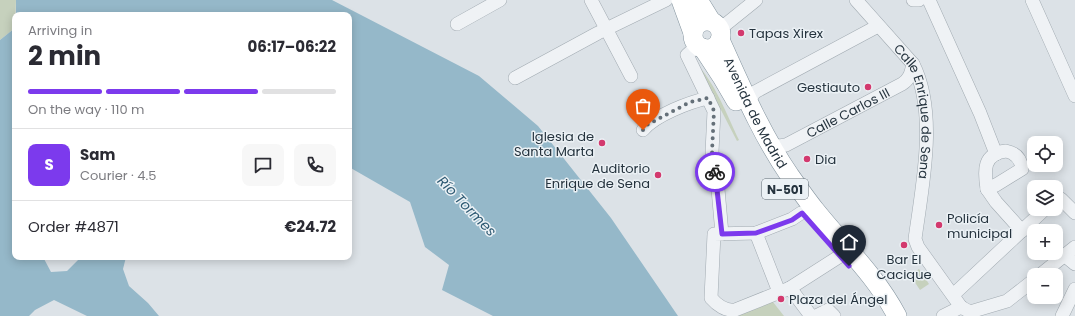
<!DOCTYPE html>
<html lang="en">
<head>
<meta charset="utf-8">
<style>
	:root { --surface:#fff; --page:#f7f7f7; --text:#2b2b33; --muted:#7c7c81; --line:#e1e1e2; --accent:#7c3aed }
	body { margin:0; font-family:Poppins,sans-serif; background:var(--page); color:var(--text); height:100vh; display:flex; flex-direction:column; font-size:15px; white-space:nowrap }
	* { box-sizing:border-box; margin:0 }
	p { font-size:13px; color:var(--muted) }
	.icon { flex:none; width:22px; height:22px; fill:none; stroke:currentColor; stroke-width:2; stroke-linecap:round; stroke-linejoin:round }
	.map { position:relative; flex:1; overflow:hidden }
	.details { position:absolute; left:12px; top:12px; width:340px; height:248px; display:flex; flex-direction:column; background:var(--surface); border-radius:8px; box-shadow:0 2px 10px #0003 }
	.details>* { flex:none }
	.fabs { position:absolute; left:1027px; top:136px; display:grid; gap:8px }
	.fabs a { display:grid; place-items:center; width:36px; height:36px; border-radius:8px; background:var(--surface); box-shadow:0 2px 10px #0003; font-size:20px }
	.pin { position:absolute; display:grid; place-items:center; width:34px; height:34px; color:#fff; margin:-41px -17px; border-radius:50% 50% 50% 0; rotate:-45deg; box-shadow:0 0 4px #0007 }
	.pin .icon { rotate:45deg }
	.courier { position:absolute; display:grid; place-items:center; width:40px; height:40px; margin:-20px; border:3px solid #7c3aed; border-radius:50%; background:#fff; color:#222; box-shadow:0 1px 5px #0007 }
	.headline em { font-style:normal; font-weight:700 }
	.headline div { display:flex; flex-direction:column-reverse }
	.headline { display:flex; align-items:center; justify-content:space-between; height:68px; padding:0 16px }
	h1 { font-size:26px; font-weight:700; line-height:30px }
	.bar { display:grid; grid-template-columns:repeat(4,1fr); gap:6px 4px; align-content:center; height:48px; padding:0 16px }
	.bar i { height:5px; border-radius:3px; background:var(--line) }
	.bar .on { background:var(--accent) }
	.bar p { grid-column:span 4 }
	.line { display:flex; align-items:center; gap:10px; padding:0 16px; border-top:1px solid var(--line) }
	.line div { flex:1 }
	.round { display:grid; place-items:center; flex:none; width:42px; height:42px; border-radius:8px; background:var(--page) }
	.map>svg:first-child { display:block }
	.green { fill:#c6d1bd }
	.water { fill:#95b8c9 }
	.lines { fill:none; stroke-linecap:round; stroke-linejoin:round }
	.minor-casing { stroke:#a1aab1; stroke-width:14 }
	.highway-casing { stroke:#83939e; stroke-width:20 }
	.minor { stroke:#eff2f5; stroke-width:13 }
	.highway { stroke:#fff; stroke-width:19 }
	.done { stroke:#657079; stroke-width:4; stroke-dasharray:0 7.2 }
	.route { stroke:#7c3aed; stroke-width:5 }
	.poi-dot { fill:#d3396e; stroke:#ebf1f5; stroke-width:1.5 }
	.labels { text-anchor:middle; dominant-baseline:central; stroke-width:3; stroke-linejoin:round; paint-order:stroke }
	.shield { fill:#ebf1f5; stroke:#606c75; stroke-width:1 }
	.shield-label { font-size:12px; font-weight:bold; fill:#25333e }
	.poi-label { font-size:13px; fill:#25333e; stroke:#ebf1f5; text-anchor:start }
	.street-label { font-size:13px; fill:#25333e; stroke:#ebf1f5 }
	.water-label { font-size:14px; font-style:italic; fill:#2e5a73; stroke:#ebf1f5 }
</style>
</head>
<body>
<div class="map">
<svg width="1075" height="316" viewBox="0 0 1075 316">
	<rect width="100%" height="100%" fill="#dce2e7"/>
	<g class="green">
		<polygon points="0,0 16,0 15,28 0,40"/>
		<path d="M694,61C715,82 726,113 739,140L737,141L707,83Z"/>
		<polygon points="919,269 929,284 920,290 910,275"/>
		<polygon points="770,301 773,302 784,316 731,316"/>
	</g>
	<g class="water">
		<polygon points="16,0 332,0 479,76 538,126 611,218 678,316 493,316 442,290 449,265 425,247 410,202 349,167 349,15 16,15"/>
		<polygon points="15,28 15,257 43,257 51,272 67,271 81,257 126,257 123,269 129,286 148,303 159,316 87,316 54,300 35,310 29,316 0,316 0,40"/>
	</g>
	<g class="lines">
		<g class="minor-casing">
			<g id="minor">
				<polyline points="591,0 631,76"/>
				<path id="s1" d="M856,0L913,64C938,113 922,187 915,239L918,247L961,307L970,312L1007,301L1034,280"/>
				<polyline points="913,0 919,0"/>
				<polyline points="929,0 980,113 996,154"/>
				<polyline points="1032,0 1075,96"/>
				<polyline points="457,24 500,0"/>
				<polyline points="720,29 756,0"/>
				<polyline points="698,45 687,55 714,111 712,152 718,189 722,234"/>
				<polyline points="515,78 598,33 666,0"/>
				<polyline points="748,101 755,92 878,26"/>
				<path d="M643,130C655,115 690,102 708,98"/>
				<path id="s2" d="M772,145L779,146L786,145L902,84C910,79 911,73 913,64"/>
				<path d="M1006,151C1016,153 1021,159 1022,169L996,185L987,189C984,170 983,154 1006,151Z"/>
				<polyline points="987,189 996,202 1022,231"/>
				<polyline points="1056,200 1061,199 1075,213"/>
				<path d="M801,213L792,219L756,233L714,234L711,298C717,305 726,311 735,310L790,288L811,316"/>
				<polyline points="756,233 779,292"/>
				<polyline points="1064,255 1075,264"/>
				<polyline points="1040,275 1075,247"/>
				<polyline points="790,288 840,256"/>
				<polyline points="953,295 1045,209"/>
				<polyline points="816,316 828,310 834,316"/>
				<polyline points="943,316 961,307"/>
				<polyline points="1062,316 1075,289"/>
			</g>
		</g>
		<g class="highway-casing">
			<g id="highway">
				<polyline points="681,0 693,33"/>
				<polyline points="698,0 711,21"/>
				<circle cx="707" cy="35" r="14"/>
				<path id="s3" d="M720,40C741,86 761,134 790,176C798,187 806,199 815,210C843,245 876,276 897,316"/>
				<polyline points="703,48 722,77 736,101"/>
			</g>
		</g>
		<use href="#minor" class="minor"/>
		<use href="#highway" class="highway"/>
	</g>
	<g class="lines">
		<polyline class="done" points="643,130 647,125 690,102 708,98 714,111 712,152 715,172"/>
		<polyline class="route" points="715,172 722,234 756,233 792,220 802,213 849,266"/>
	</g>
	<g class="poi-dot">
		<circle cx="741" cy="33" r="4"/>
		<circle cx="868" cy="87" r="4"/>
		<circle cx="602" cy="143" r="4"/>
		<circle cx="807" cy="159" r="4"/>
		<circle cx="658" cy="175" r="4"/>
		<circle cx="939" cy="225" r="4"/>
		<circle cx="904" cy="245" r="4"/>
		<circle cx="781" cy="299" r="4"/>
	</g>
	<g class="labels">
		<rect class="shield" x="762" y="179" width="46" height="20" rx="3"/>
		<g class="shield-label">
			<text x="785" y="189">N-501</text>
		</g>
		<g class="poi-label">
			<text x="749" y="33">Tapas Xirex</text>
			<text x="860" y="87" text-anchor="end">Gestiauto</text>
			<text x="594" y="136" text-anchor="end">Iglesia de<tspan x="594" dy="15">Santa Marta</tspan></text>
			<text x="815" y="159">Dia</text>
			<text x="650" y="168" text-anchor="end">Auditorio<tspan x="650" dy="15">Enrique de Sena</tspan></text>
			<text x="947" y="218">Policía<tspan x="947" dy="15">municipal</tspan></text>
			<text x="904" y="259" text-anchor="middle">Bar El<tspan x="904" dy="15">Cacique</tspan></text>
			<text x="789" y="299">Plaza del Ángel</text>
		</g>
		<g class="street-label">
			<text stroke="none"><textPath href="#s3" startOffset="81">Avenida de Madrid</textPath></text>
			<text stroke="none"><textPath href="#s2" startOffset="84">Calle Carlos III</textPath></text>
			<text stroke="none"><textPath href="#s1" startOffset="132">Calle Enrique de Sena</textPath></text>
		</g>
		<g class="water-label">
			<text transform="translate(467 206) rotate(46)">Río Tormes</text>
		</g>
	</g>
</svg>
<div class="fabs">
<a><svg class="icon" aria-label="locate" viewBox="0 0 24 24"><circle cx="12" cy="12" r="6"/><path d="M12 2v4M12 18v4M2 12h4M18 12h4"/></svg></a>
<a><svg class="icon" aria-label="layers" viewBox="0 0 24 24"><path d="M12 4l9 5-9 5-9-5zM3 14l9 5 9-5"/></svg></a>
<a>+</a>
<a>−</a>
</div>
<div class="pin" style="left:643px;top:130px;background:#ea580c"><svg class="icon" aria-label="bag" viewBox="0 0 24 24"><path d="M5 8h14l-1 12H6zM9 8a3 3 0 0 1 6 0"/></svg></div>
<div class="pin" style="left:849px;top:266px;background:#1f2937"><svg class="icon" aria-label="home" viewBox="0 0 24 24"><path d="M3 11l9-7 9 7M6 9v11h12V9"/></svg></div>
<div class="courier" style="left:715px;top:172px"><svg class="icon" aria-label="bike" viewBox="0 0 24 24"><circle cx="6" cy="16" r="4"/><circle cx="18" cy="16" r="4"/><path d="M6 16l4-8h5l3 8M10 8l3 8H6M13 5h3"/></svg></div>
<section class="details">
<div class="headline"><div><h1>2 min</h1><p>Arriving in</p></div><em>06:17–06:22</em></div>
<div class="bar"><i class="on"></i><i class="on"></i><i class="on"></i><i></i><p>On the way · 110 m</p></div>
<div class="line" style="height:72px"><b class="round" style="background:var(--accent);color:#fff">S</b><div><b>Sam</b><p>Courier · 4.5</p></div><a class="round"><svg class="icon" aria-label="chat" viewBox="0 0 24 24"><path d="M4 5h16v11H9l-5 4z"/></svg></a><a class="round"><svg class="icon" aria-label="phone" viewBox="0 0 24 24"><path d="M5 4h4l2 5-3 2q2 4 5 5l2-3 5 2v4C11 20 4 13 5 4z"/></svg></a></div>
<div class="line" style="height:52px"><div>Order #4871</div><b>€24.72</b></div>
</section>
</div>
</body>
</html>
